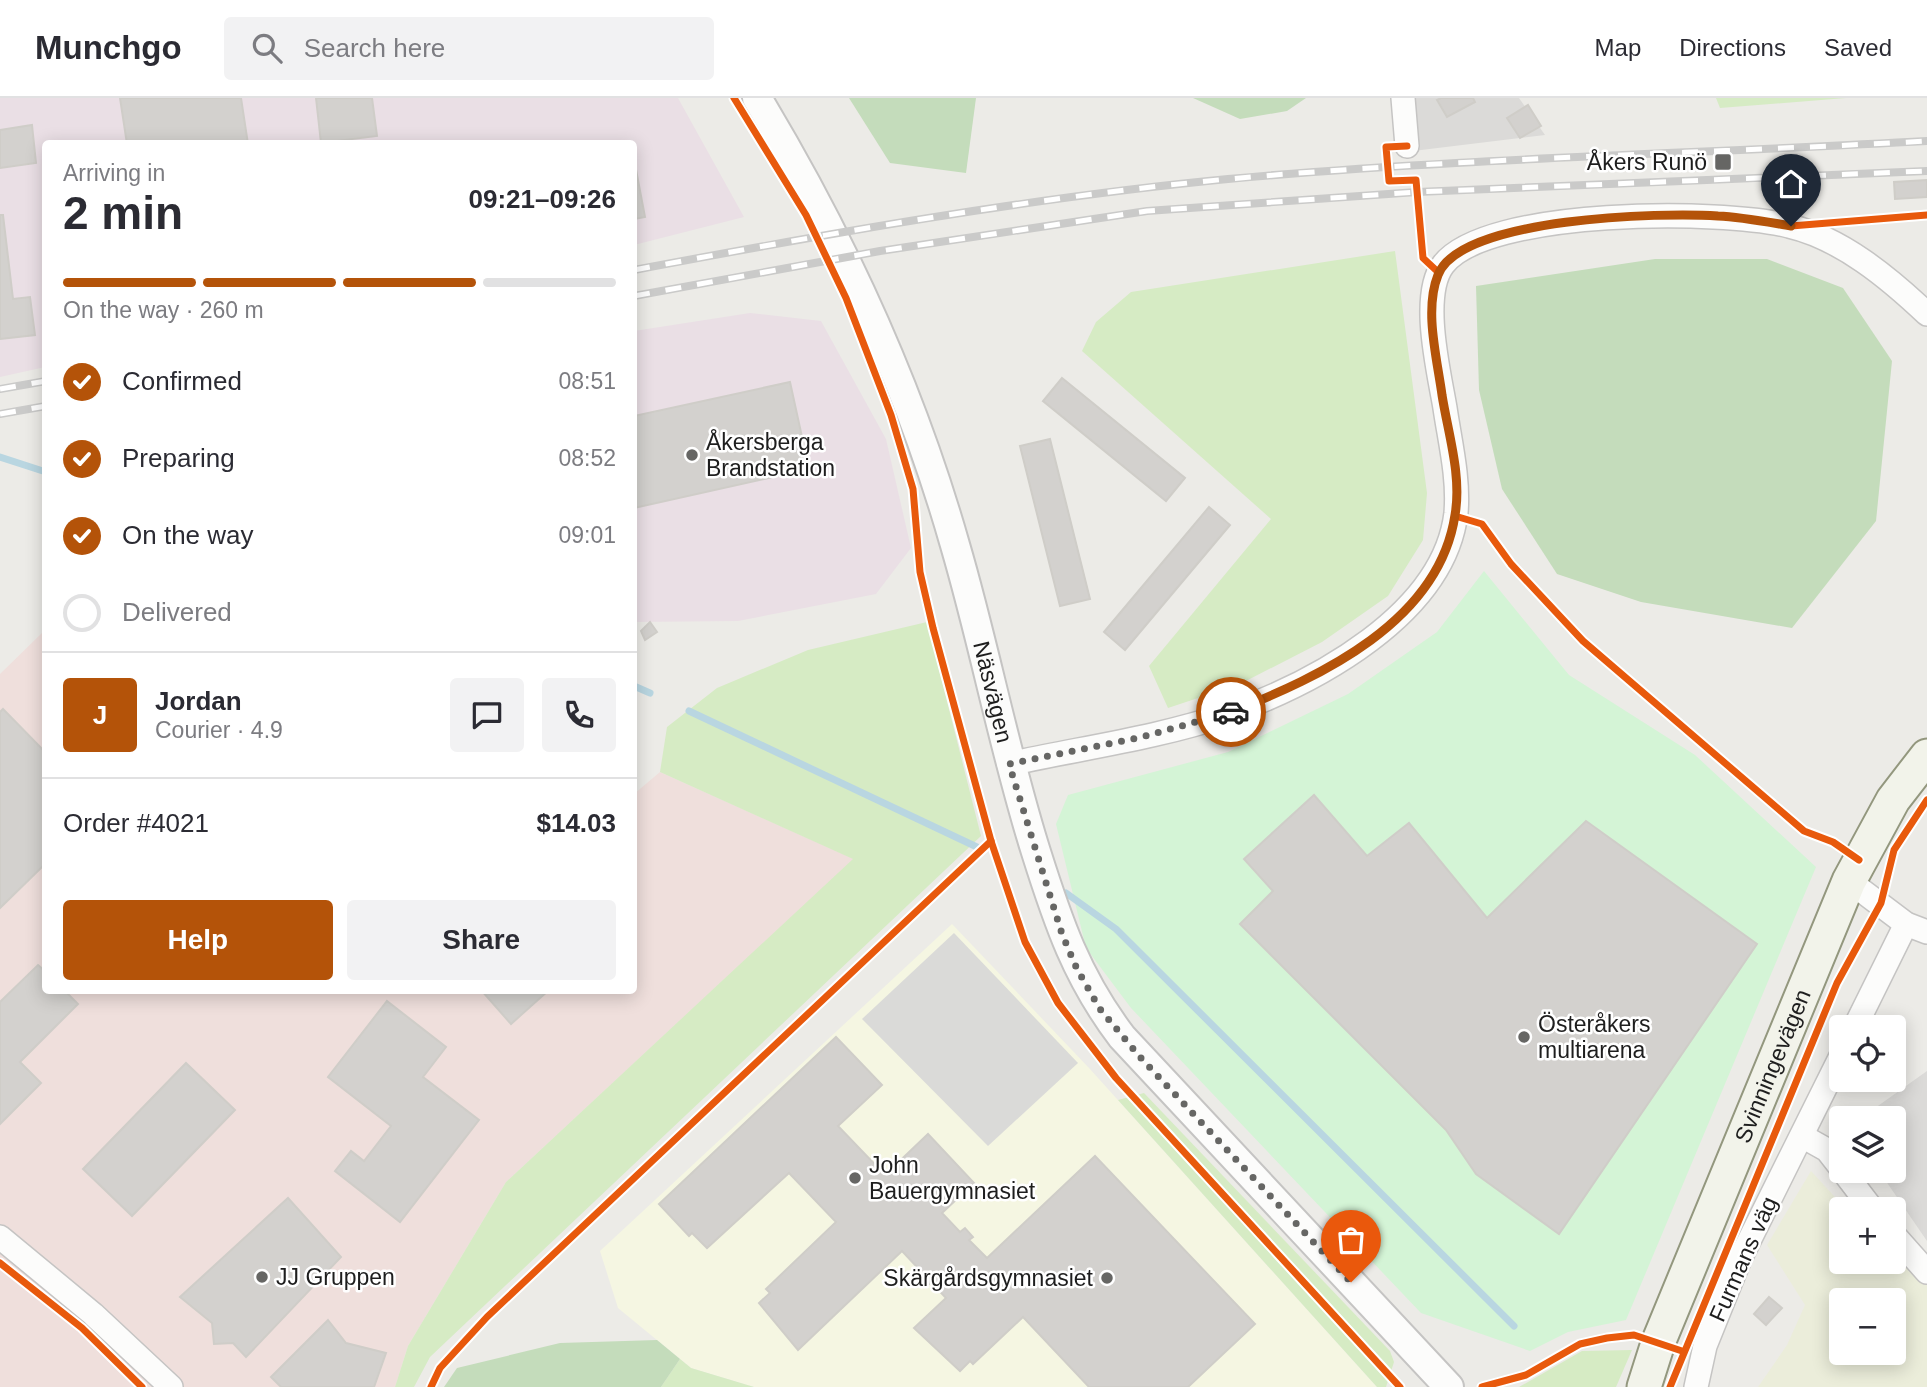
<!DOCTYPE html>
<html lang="en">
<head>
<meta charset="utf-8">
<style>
	:root { --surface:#fff; --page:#f2f2f3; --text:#2b2b33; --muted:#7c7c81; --line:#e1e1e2; --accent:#b45309 }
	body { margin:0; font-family:Arial,sans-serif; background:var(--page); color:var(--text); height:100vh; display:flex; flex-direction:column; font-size:26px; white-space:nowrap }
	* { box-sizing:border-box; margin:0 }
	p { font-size:23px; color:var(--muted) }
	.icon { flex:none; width:38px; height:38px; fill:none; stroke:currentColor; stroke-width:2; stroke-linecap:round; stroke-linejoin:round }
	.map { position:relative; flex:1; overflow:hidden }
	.side { position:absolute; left:42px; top:42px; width:595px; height:854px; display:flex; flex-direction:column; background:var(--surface); border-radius:7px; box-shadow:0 4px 18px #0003 }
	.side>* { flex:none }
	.tools { position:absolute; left:1829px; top:917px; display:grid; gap:14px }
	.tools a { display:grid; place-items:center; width:77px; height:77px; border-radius:7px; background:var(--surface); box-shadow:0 4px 18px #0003; font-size:35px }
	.pin { position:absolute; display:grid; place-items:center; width:60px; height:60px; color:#fff; margin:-72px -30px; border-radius:50% 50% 50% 0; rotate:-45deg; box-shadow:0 0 7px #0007 }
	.pin .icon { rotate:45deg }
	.courier { position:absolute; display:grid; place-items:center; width:70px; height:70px; margin:-35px; border:5px solid #b45309; border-radius:50%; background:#fff; color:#222; box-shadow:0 2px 9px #0007 }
	.summary em { font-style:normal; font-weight:700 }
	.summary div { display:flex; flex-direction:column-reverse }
	.summary { display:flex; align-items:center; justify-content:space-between; height:119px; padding:0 21px }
	h1 { font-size:46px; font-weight:700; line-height:52px }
	.bar { display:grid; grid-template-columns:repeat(4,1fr); gap:10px 7px; align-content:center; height:84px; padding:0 21px }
	.bar i { height:9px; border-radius:5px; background:var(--line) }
	.bar .on { background:var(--accent) }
	.bar p { grid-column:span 4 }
	.line { display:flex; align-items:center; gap:18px; padding:0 21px; border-top:2px solid var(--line) }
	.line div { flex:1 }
	.round { display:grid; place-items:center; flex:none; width:74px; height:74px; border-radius:7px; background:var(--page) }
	ol { padding:0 21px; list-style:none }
	li { display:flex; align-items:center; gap:21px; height:77px }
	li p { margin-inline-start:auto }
	li .icon { padding:7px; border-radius:50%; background:var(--accent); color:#fff; stroke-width:4 }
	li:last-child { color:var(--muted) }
	li i { width:38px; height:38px; border:4px solid var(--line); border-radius:50% }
	.cta { display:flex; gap:14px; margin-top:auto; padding:14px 21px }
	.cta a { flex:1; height:80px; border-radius:7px; background:var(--accent); color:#fff; font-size:28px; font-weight:700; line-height:80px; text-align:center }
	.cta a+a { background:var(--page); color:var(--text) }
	header { display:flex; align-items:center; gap:42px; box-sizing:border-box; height:98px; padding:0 35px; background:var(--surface); border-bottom:2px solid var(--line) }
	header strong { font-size:33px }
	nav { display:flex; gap:38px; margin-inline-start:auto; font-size:24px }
	.search { width:490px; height:63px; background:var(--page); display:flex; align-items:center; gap:18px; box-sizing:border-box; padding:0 24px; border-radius:7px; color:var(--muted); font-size:26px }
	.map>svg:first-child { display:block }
	.residential { fill:#dbdad8 }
	.commercial { fill:#efdfdc }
	.industrial { fill:#eadfe5 }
	.education { fill:#f5f6e2 }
	.religious { fill:#dadad8 }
	.farmland { fill:#ebedda; fill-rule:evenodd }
	.grass { fill:#d6ebc4 }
	.forest { fill:#c4dcbb }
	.park { fill:#d4f4d6 }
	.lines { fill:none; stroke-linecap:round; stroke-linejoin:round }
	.stream { stroke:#b9d6e1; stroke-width:7 }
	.building { fill:#d3d1ce; stroke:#cfcdc8; stroke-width:2 }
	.minor-casing { stroke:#c5c4c3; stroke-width:26 }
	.tertiary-casing { stroke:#c5c4c3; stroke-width:32 }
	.secondary-casing { stroke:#93977e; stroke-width:37 }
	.minor { stroke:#fcfcfb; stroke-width:23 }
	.tertiary { stroke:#fcfcfb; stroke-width:28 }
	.secondary { stroke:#f2f3ea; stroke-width:33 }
	.rail-casing { stroke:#cacac9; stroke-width:8 }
	.rail { stroke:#fff; stroke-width:5; stroke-dasharray:16; stroke-linecap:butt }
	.cycleway-casing { stroke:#fff; stroke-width:11 }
	.cycleway { stroke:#e8590c; stroke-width:7 }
	.done { stroke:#666664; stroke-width:7; stroke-dasharray:0 12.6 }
	.route { stroke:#b45309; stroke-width:9 }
	.poi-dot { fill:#666664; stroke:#fff; stroke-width:2.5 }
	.labels { text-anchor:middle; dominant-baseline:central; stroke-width:5; stroke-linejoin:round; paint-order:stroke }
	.poi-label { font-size:23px; fill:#1e1e1e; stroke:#fff; text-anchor:start }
	.street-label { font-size:23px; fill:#1e1e1e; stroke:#fff }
</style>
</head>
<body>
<header>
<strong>Munchgo</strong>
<div class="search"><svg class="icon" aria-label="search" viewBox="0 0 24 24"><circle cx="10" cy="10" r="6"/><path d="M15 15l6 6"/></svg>Search here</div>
<nav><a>Map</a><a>Directions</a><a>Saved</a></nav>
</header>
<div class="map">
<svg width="1927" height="1289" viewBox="0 0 1927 1289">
	<rect width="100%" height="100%" fill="#ecebe7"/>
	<g class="residential">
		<polygon points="1410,0 1519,0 1545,37 1413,53"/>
		<polygon points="1927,973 1927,1143 1879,1073 1894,1073 1894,1020 1861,1020"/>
	</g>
	<polygon class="commercial" points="45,532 46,892 634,892 634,696 660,674 854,761 506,1084 408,1248 395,1289 0,1289 0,576"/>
	<g class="industrial">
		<polygon points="0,0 678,0 744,119 634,147 634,46 46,46 45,269 0,279"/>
		<polygon points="750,215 821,223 886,341 911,450 876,496 738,523 634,524 634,233"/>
	</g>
	<polygon class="education" points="952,826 1089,970 1377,1289 754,1289 691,1270 618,1210 600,1153"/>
	<polygon class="religious" points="954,835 1078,965 988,1048 862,921"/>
	<path class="farmland" d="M1811,1073L1846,1111H1841V1164H1894V1161L1927,1186V1289H1758L1787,1247L1805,1207L1767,1147ZM1841,1202H1894V1255H1841Z"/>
	<g class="grass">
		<polygon points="1716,0 1846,0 1720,10"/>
		<polygon points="1395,153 1427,395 1423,442 1388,498 1322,544 1240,586 1168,610 1149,568 1271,421 1082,253 1096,224 1131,194"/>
		<polygon points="927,524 981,738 430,1259 414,1289 395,1289 408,1248 506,1084 853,761 660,674 667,629 717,590 808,552"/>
		<polygon points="1144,995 1390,1253 1394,1264 1386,1289 1377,1289 1118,1002"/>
		<polygon points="1632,1252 1616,1289 1519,1289 1582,1253"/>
		<polygon points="680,1261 691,1270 754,1289 661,1289"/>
	</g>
	<g class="forest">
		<polygon points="849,0 976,0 966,75 890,65"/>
		<polygon points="1193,0 1306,0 1287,13 1240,21"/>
		<polygon points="1655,161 1767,161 1843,190 1892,263 1876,423 1792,530 1641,504 1557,476 1502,391 1479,292 1476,188"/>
		<polygon points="657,1242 680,1261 661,1289 444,1289 457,1270 560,1245"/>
	</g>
	<polygon class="park" points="1484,473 1569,577 1695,657 1816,769 1626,1222 1568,1234 1530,1253 1421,1215 1131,910 1086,850 1056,726 1068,697 1228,654 1348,596 1437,534"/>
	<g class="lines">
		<g class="stream">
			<polyline points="0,359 46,374"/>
			<polyline points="634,588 650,595"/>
			<polyline points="689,613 979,750"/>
			<polyline points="1066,795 1116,831 1514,1228"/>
		</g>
	</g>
	<g class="building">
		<polygon points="120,0 241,0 248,46 127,46"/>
		<polygon points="316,0 372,0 377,38 321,45"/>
		<polygon points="1441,0 1473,0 1475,4 1447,19 1437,2"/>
		<polygon points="1528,7 1541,28 1520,40 1507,20"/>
		<polygon points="32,27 36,65 0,70 0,32"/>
		<polygon points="634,61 645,119 634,121"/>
		<polygon points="1927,82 1927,99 1895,101 1894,84"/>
		<polygon points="0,117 3,117 13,201 30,199 35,237 0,241"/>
		<polygon points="1062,280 1185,380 1166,403 1043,303"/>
		<polygon points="790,284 809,371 634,410 634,318"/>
		<polygon points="1050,341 1090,501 1060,508 1020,348"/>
		<polygon points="1209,409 1230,427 1125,552 1104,534"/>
		<polygon points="650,524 657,534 645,542 641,533"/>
		<polygon points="3,611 46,655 46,765 0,810 0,614"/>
		<polygon points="1314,697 1367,758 1409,725 1487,820 1586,723 1757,846 1559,1136 1476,1076 1446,1032 1240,826 1273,793 1244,761"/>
		<polygon points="38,867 46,874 46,892 64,892 78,906 20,964 41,985 0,1026 0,904"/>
		<polygon points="481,892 549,892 511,926"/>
		<polygon points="387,903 446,949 423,979 479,1022 400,1124 335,1073 351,1053 364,1063 391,1028 328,979"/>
		<polygon points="836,939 882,987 838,1028 885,1077 928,1036 974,1085 942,1115 960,1134 965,1130 973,1139 969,1142 987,1160 1095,1058 1255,1226 1188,1289 1089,1289 1023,1219 973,1266 970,1263 960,1273 914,1230 946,1200 931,1184 926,1189 912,1174 917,1169 902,1153 798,1252 759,1205 770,1195 766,1191 836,1124 789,1075 707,1150 692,1135 689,1138 659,1106"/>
		<polygon points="186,965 235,1012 132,1118 83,1071"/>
		<polygon points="288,1100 341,1159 246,1259 233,1245 214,1246 212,1225 180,1199"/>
		<polygon points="1769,1199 1782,1210 1766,1227 1754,1216"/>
		<polygon points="328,1222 346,1245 386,1255 374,1289 281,1289 271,1279"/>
	</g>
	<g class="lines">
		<g class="minor-casing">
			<g id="minor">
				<polyline points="1403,0 1407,48"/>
				<path d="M1009,666C1081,650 1158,640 1228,616C1314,585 1444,517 1456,415C1459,380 1450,344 1445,310C1439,274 1420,198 1443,167C1485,110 1724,111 1789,128C1841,140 1889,180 1927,216"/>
				<polyline points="1849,783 1906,826 1927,834"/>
				<polyline points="1855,929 1906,826"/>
				<polyline points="1802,1038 1827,1052 1841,1070"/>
				<polyline points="1843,1073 1872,1111"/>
				<polyline points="1894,1137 1927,1174"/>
				<polyline points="0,1139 93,1216 171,1289"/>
				<polyline points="1696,1289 1705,1248 1740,1161 1841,958"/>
			</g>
		</g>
		<g class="tertiary-casing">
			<g id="tertiary">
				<path id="s1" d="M757,0C842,141 910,289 955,447C985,549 1004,653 1036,754C1058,824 1077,880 1122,939L1449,1289"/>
			</g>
		</g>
		<g class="secondary-casing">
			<g id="secondary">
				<path id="s2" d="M1644,1289L1658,1245L1849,783L1893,702L1927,658"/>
			</g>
		</g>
		<use href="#minor" class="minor"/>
		<use href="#tertiary" class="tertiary"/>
		<use href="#secondary" class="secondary"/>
		<g class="rail-casing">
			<g id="rail">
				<path d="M634,172C831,135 1028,100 1228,81C1460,60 1694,56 1927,43"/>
				<polyline points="634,198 880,153 1147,113 1417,94 1927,73"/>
				<polyline points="0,291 46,283"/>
				<polyline points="0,316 46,308"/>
			</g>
		</g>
		<use href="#rail" class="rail"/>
		<g class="cycleway-casing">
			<g id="cycleway">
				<polyline points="734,0 806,117 846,200 891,317 913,391 920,474 933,530 991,743 1025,844 1058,905 1116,980 1400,1289"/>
				<polyline points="1407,48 1386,49 1389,83 1416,82 1423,160 1438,174"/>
				<polyline points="1791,128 1927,117"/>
				<polyline points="1455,418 1482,426 1511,466 1583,543 1804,733 1833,744 1859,762"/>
				<polyline points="0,1165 82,1230 142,1289"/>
				<polyline points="431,1289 440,1270 487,1219 991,743"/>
				<polyline points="1482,1289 1526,1277 1580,1246 1607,1240 1634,1237 1682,1253"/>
				<polyline points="1670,1289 1837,885 1881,805 1894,752 1927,702"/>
			</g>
		</g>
		<use href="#cycleway" class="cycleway"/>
	</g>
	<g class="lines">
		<polyline class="done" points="1231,614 1142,639 1009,666 1062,836 1077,871 1100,911 1140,959 1351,1184"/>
		<path class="route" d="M1231,614C1320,579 1439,524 1455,417C1462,378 1448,335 1442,297C1437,260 1424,212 1438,177C1460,119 1663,114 1718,118C1742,119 1767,124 1791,128"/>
	</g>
	<g class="poi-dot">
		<rect x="1714" y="55" width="18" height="18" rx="3.5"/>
		<circle cx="692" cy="357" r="7"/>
		<circle cx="1524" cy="939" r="7"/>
		<circle cx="855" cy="1080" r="7"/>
		<circle cx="262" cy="1179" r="7"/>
		<circle cx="1107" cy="1180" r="7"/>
	</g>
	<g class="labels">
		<g class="poi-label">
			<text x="1707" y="64" text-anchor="end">Åkers Runö</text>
			<text x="706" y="344">Åkersberga<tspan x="706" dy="26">Brandstation</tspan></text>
			<text x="1538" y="926">Österåkers<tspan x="1538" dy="26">multiarena</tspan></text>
			<text x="869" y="1067">John<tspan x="869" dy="26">Bauergymnasiet</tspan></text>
			<text x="276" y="1179">JJ Gruppen</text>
			<text x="1093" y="1180" text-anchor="end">Skärgårdsgymnasiet</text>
		</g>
		<g class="street-label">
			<text stroke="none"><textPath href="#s1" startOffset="642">Näsvägen</textPath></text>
			<text stroke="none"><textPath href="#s2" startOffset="346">Svinningevägen</textPath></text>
			<text transform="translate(1743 1161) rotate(-66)">Furmans väg</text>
		</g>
	</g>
</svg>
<div class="tools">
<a><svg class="icon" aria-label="locate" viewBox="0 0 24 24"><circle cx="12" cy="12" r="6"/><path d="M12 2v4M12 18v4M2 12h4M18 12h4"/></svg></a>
<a><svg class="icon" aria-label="layers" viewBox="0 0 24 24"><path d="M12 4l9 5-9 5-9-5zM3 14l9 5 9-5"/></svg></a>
<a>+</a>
<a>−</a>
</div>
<div class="pin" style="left:1351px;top:1184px;background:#ea580c"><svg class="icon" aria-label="bag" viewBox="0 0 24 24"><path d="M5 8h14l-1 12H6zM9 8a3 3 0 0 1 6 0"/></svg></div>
<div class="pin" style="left:1791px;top:128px;background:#1f2937"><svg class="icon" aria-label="home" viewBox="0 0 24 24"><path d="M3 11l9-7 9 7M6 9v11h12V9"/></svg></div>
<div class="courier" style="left:1231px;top:614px"><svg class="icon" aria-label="car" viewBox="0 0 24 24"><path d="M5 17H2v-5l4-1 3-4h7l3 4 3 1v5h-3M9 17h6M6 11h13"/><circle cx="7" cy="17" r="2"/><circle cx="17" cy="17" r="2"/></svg></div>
<section class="side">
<div class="summary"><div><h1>2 min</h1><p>Arriving in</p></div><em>09:21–09:26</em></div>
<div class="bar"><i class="on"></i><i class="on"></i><i class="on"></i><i></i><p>On the way · 260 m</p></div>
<ol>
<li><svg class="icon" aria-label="check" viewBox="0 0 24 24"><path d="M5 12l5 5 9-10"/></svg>Confirmed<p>08:51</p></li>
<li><svg class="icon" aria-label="check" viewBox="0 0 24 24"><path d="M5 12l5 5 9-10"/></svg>Preparing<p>08:52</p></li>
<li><svg class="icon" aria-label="check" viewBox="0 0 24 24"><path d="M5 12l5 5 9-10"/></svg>On the way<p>09:01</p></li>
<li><i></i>Delivered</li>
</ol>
<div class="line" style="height:126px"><b class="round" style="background:var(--accent);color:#fff">J</b><div><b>Jordan</b><p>Courier · 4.9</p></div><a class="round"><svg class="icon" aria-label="chat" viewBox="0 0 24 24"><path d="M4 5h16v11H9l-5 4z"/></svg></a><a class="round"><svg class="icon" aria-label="phone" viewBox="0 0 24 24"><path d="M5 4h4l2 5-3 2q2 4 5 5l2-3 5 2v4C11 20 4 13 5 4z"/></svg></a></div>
<div class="line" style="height:91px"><div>Order #4021</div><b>$14.03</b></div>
<div class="cta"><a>Help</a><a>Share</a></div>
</section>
</div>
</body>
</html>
